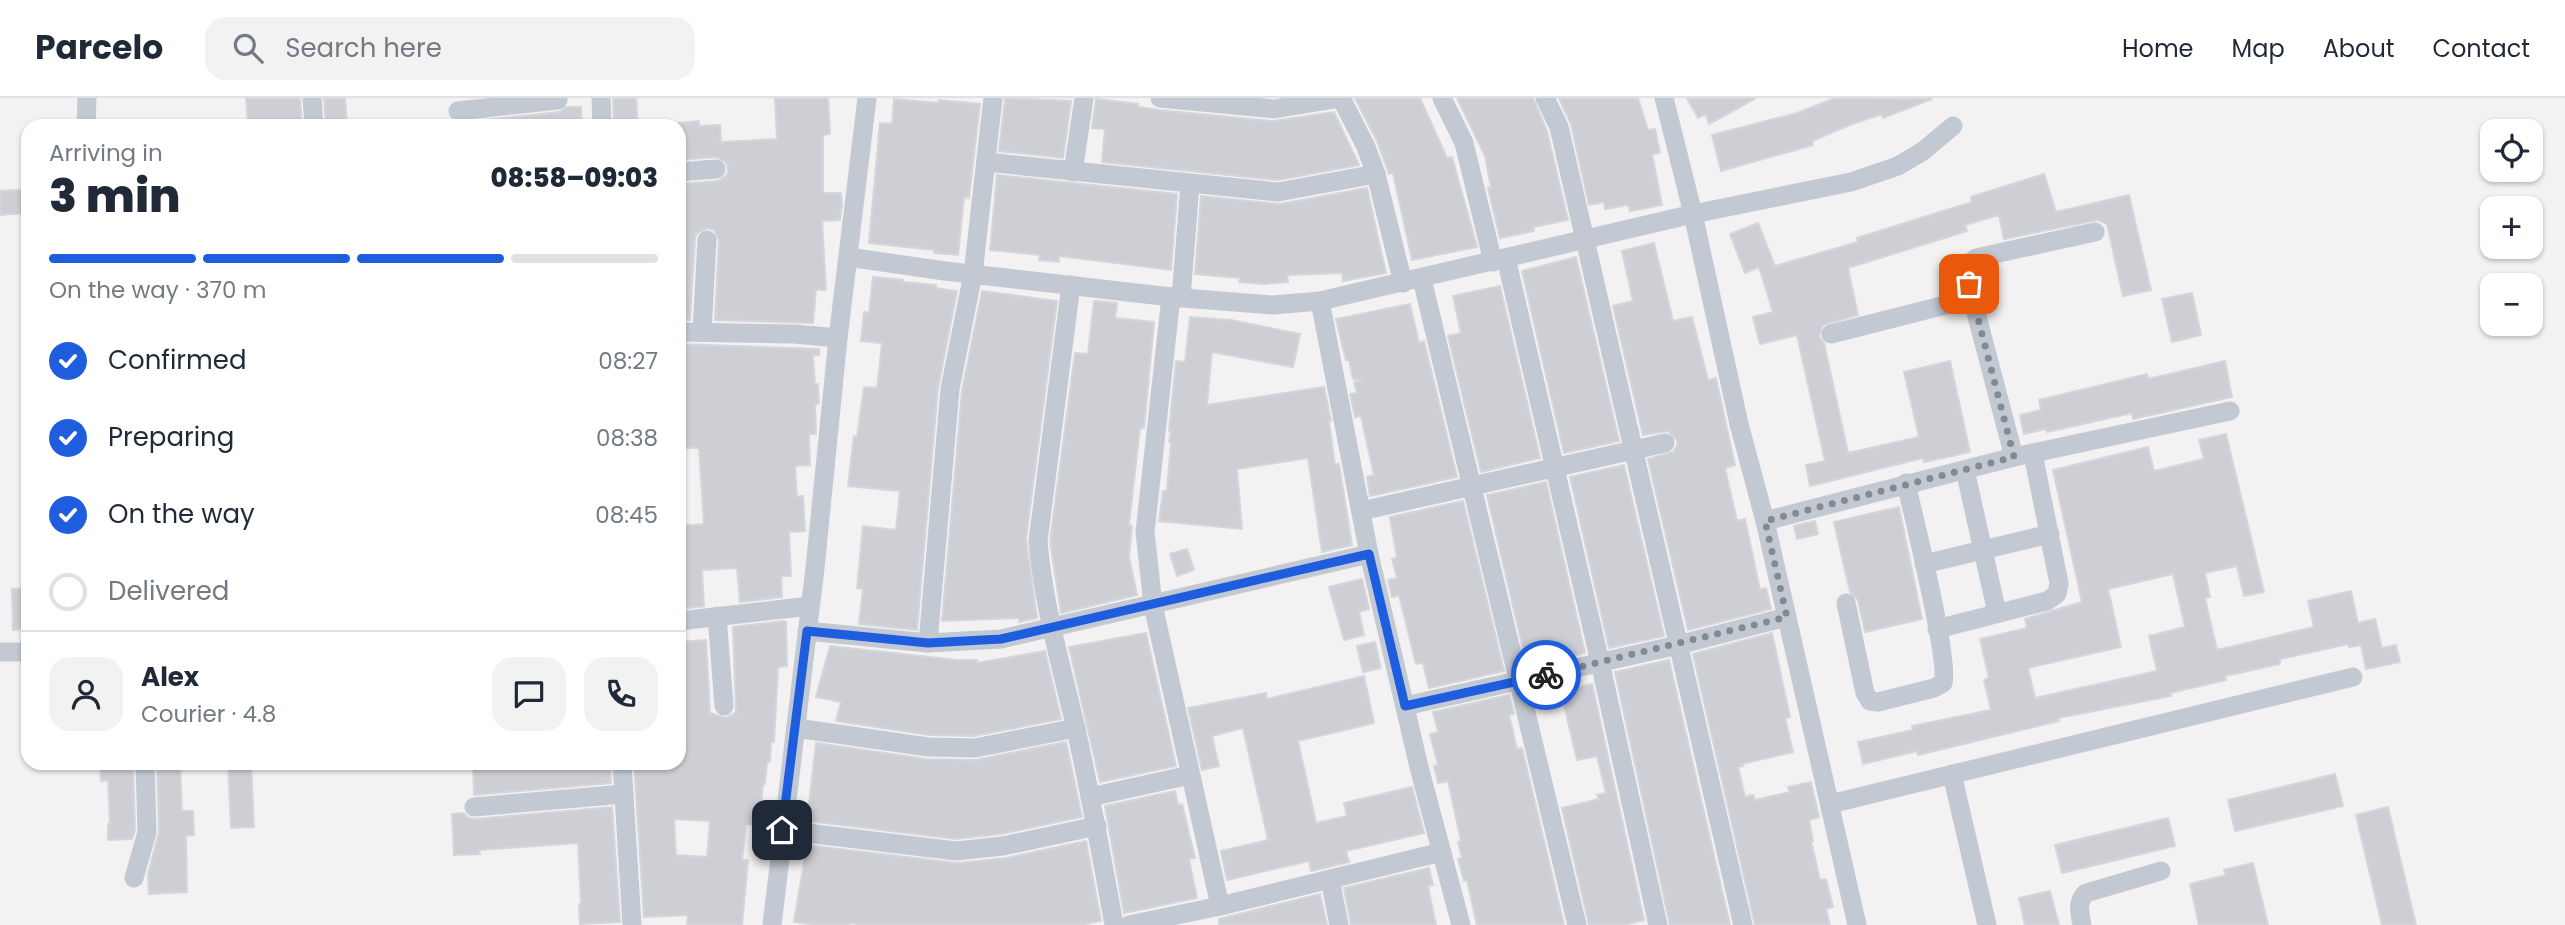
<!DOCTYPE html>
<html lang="en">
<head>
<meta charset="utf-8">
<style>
	:root { --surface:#fff; --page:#f2f2f3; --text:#1f2937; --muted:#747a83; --line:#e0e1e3; --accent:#1f5ddf }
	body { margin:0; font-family:Poppins,sans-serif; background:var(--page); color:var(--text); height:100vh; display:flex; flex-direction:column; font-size:26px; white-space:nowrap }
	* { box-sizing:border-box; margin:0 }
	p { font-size:23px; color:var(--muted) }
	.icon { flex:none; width:38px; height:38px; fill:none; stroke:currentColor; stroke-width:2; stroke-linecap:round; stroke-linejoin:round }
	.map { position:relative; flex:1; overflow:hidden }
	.panel { position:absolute; left:21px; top:21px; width:665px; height:651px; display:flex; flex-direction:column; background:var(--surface); border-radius:21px; box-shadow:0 2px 5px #0004 }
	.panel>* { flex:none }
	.controls { position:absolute; left:2480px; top:21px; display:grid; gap:14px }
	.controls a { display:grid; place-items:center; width:63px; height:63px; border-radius:14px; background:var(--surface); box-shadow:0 2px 5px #0004; font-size:35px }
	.pin { position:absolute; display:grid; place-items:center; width:60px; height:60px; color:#fff; margin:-30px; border-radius:14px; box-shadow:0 4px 10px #0006 }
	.courier { position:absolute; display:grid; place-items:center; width:70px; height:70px; margin:-35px; border:5px solid #1f5ddf; border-radius:50%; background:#fff; color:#222; box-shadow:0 2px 9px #0007 }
	.summary em { font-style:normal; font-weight:800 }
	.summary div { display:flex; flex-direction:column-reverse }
	.summary { display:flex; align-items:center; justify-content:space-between; height:119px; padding:0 28px }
	h1 { font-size:46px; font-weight:800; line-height:52px }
	.bar { display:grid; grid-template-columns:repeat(4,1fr); gap:10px 7px; align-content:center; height:84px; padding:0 28px }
	.bar i { height:9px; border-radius:5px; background:var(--line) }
	.bar .active { background:var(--accent) }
	.bar p { grid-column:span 4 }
	.line { display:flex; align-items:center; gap:18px; padding:0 28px; border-top:2px solid var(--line) }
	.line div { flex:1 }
	.round { display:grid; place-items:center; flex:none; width:74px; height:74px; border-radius:21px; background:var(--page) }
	ol { padding:0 28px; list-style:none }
	li { display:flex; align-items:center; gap:21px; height:77px }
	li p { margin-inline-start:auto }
	li .icon { padding:7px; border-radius:50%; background:var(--accent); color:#fff; stroke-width:4 }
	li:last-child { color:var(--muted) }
	li i { width:38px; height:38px; border:4px solid var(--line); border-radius:50% }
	header { display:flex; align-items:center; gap:42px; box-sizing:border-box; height:98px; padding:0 35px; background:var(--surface); border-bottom:2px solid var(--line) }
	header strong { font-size:33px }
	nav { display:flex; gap:38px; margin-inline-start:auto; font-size:24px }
	.search { width:490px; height:63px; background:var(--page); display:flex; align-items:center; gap:18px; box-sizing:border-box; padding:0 24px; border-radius:21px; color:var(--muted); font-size:26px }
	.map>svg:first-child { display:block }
	.building { fill:#cecfd5; stroke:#d5d6dc; stroke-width:2; fill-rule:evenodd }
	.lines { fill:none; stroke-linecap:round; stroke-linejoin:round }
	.minor { stroke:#c2c9d2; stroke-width:19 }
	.done { stroke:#848a91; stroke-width:7; stroke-dasharray:0 12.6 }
	.route { stroke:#1f5ddf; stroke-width:9 }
</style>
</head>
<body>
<header>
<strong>Parcelo</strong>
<div class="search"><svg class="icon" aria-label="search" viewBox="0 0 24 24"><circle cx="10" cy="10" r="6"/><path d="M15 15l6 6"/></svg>Search here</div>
<nav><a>Home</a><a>Map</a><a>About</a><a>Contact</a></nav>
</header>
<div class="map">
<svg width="2565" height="827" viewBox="0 0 2565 827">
	<rect width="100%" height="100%" fill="#f3f1f1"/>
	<g class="building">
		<polygon points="246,0 300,0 302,28 248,28"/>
		<polygon points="324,0 345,0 347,28 326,28"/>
		<polygon points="613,0 636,0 638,28 614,28"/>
		<polygon points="775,0 828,0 830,36 823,37 823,95 841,95 842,107 840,122 822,123 826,192 816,192 813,225 715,222 719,142 714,132 707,130 697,135 695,141 690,222 679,222 679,86 718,83 727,77 728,71 726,64 716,59 679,62 679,25 699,23 699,28 720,27 721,44 777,41"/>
		<polygon points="1005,0 1071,3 1063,60 999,53"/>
		<polygon points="1355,0 1420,0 1447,60 1452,59 1477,149 1412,162 1393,75 1389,76 1377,43"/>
		<polygon points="1457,0 1533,0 1547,33 1568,122 1533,129 1534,133 1500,140 1488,90 1491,89 1485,58"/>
		<polygon points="1559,0 1638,0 1648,32 1655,31 1660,55 1652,56 1662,107 1630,113 1628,107 1605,111 1604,104 1589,107 1571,26"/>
		<polygon points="1687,0 1756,0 1709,26 1706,16 1698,20"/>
		<polygon points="1835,0 1932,1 1883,20 1882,16 1852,26 1812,43 1813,47 1721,73 1712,37 1797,15"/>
		<polygon points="894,1 938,5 939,2 980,6 969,100 964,99 958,157 934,155 934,152 869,145 880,25 892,26"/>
		<polygon points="1096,1 1138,6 1138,9 1159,12 1273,23 1334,14 1359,67 1278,82 1102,64 1105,31 1092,30"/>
		<polygon points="567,9 581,9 582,28 466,28 466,24 559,14"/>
		<polygon points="2044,76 2056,114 2129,97 2151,192 2123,198 2107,126 2098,122 2004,141 1999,117 1965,127 1967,133 1848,170 1858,217 1823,227 1819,238 1824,245 1848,355 1919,339 1904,274 1950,263 1970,354 1924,364 1923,360 1810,388 1806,367 1825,363 1797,237 1760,246 1753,219 1773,214 1759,169 1745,175 1730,136 1758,125 1775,168 1858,144 1857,140 1972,104 1971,99"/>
		<polygon points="997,77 1177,96 1171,172 1059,158 1059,164 1039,162 1040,157 990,152"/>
		<polygon points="1367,90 1386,175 1343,183 1342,175 1287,177 1288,184 1264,186 1239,184 1240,180 1195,176 1201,98 1280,106"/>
		<polygon points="28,91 28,115 0,117 0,93"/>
		<polygon points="1654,145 1673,223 1692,219 1708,282 1716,280 1735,367 1725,370 1737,423 1745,421 1760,492 1766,490 1771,511 1688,532 1648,361 1673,354 1677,348 1677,342 1668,333 1643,337 1613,208 1633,203 1622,153"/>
		<polygon points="1576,159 1619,343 1564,355 1522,173"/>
		<polygon points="873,179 903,182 903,184 936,187 935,190 957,193 938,290 917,532 859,526 863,491 857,490 863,428 896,432 900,393 848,388 854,338 857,339 864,289 877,290 882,245 861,243 864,214 869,215"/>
		<polygon points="1500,188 1540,360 1481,374 1448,238 1461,235 1453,198"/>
		<polygon points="982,193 1057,203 1026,441 1037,520 1019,524 1019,520 942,523 962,293"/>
		<polygon points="2192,195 2201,237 2172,244 2162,201"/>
		<polygon points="1094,203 1117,205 1115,220 1154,224 1144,330 1140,330 1129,427 1132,428 1129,459 1137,497 1061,515 1050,443 1075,255 1088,256"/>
		<polygon points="1410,206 1419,245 1424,243 1457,379 1370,398 1367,379 1374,377 1361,318 1355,319 1350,296 1357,295 1354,284 1364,283 1353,281 1349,262 1346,262 1336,221"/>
		<polygon points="1190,219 1231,222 1300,236 1293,269 1212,254 1207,307 1324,289 1331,323 1329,323 1335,367 1339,366 1352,447 1322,454 1308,360 1237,371 1242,431 1159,423 1163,393 1167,393 1171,344 1169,344 1171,333 1169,333 1176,263 1185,264"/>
		<polygon points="679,246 819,251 819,257 813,257 815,287 818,286 819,305 815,307 816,336 809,336 810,367 795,368 797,399 803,398 805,433 789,434 791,478 781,478 782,499 740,504 737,470 702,472 704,508 679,511 679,428 704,426 699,350 683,350"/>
		<polygon points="2225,263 2232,299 2133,321 2132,315 2047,334 2046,331 2024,336 2020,317 2041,312 2039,302 2147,276 2148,281"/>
		<path d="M2226,336L2264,494L2244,498L2237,468L2205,475L2210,499L2205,500L2217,552L2314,529L2308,503L2351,493L2358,525L2375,521L2382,550L2396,547L2400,564L2366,571L2361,547L2349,549L2348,546L2280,561V566L2225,578L2226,582L2170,595L2171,598L2058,620L2059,623L1918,657L1917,653L1863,666L1858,644L1913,632L1912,628L1991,612L1984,582L1989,580L1980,541L2027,530L2025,521L2082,504L2053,372L2148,349L2154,373L2204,361L2199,342ZM2173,476L2185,529L2149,538L2157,573L2035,600L2028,570L2121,549L2108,491Z"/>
		<polygon points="1624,367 1664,538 1609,550 1570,379"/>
		<polygon points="1546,384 1585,555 1527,568 1487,397"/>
		<polygon points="1463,403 1504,573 1429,590 1423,565 1416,566 1399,497 1392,499 1388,482 1397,480 1392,461 1397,460 1390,419"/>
		<polygon points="1899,409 1922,521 1865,534 1858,502 1850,494 1834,424"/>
		<polygon points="1815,423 1818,436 1797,441 1794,428"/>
		<polygon points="1187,451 1194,472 1177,478 1170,456"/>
		<polygon points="1362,481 1369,511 1359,514 1364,537 1344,542 1329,489"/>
		<polygon points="28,490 28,531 13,532 12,491"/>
		<path d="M783,523L786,524L787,568L778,569L774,644H771L770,664H767L765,686H763L759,727L746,726L742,762H748L742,827H687L688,817L644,819L634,665H679V544L706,542L710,615L726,620L736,614L733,529ZM674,721L710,723L707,759L676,757Z"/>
		<polygon points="1146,535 1176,668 1100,684 1069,549"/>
		<polygon points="1772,535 1790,619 1785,620 1793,654 1742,666 1743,668 1738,669 1745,699 1753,697 1755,702 1790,694 1788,689 1811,684 1819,719 1809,722 1813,743 1811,743 1820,782 1826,781 1833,809 1826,811 1830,827 1755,827 1693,556"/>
		<polygon points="1375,544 1381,570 1363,574 1357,548"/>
		<polygon points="830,548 957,562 977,562 977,565 1045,553 1061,621 974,638 929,637 836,623 841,604 816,599"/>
		<polygon points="1669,562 1730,827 1670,827 1615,574"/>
		<polygon points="1364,578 1374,625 1298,643 1316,725 1347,718 1344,705 1412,689 1424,735 1346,753 1349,764 1311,773 1309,763 1227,782 1221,753 1268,742 1243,630 1212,638 1219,668 1202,672 1188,610 1266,595 1267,601"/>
		<polygon points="1592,586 1644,822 1624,827 1589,827 1562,710 1599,701 1597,697 1606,695 1597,658 1577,662 1561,594"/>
		<polygon points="1509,597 1514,616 1509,617 1517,651 1522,650 1564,827 1477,827 1467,782 1464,783 1458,761 1462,760 1458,744 1461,743 1448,683 1438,685 1434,668 1438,667 1430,636 1438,634 1433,614"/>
		<polygon points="1066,644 1082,719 1001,736 956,741 807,723 816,645 926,661 975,662"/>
		<polygon points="100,665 133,665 135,732 132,741 108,742 108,726 110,726 108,682 101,683"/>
		<polygon points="157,665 180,665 182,713 193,713 194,737 186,738 187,794 149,796 148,776 159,734"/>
		<polygon points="228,665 251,665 254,729 231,730"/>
		<polygon points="473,665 495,665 495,670 526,668 526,665 610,665 611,685 474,697"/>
		<polygon points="2335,676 2343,708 2235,733 2228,702"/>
		<polygon points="1175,693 1178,707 1182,706 1195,760 1189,761 1197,800 1124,815 1105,708"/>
		<polygon points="612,709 620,824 580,826 579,806 581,805 578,745 479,752 480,756 454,757 452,716 464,715 468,720 475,721"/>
		<polygon points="2388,709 2416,827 2382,827 2356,717"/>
		<polygon points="2168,720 2175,748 2062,775 2055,747"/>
		<polygon points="1086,743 1101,823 1080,827 867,827 849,825 849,827 818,827 794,824 807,747 957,765 1006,760"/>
		<polygon points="2253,765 2268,827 2199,827 2190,786 2226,777 2224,772"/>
		<polygon points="1429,770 1433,787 1428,788 1436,827 1351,827 1344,790"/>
		<polygon points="2050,793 2059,827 2025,827 2019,800"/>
		<polygon points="1320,796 1327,827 1219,827 1219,821"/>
	</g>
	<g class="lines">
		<g class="minor">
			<polyline points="312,0 314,28"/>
			<polyline points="601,0 602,28"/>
			<polyline points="1160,0 1274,11 1341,0"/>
			<polyline points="1341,0 1366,49 1376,76 1403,185"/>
			<polyline points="1442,0 1464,45 1493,164"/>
			<polyline points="1545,0 1559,29 1743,827"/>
			<polyline points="1664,0 1693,116 1739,326 1765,423 1857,827"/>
			<polyline points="458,13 558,2"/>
			<polyline points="86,28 87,0"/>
			<polyline points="986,64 1278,94 1376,76"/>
			<polyline points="679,74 716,71"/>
			<polyline points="1073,74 1084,0"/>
			<polyline points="848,159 945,173 1171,199 1273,207 1320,203 1693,116 1851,84 1898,68 1923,53 1953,28"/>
			<polyline points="1506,160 1600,564 1658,827"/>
			<polyline points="1422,181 1577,827"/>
			<path d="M1071,187L1038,443C1043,505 1061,567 1075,627C1090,693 1102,760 1114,827"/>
			<polyline points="1171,199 1145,434 1153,507 1220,808"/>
			<polyline points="1181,200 1190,86"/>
			<polyline points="1320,203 1369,456 1419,669 1461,827"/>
			<polyline points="679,234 794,236 838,240"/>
			<polyline points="702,234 707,142"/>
			<polyline points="1831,236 1973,200"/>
			<polyline points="2014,359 1965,173 1966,168 1976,160 2095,134"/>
			<polyline points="1965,372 1997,515"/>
			<polyline points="1361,413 1665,345"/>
			<polyline points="1765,423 2014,359 2230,313"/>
			<polyline points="1924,466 2050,436"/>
			<path d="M1846,505L1865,595L1870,603L1878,604L1934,590L1943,585C1950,565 1913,416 1906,385"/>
			<polyline points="717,518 724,608"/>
			<polyline points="679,523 810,508"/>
			<polyline points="1937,531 2047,503 2057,496 2059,485 2033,356"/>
			<polyline points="807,533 928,545 1001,541 1369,456"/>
			<polyline points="928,545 950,291 973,176 993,0"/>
			<polyline points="0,554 28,554"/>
			<polyline points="1405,608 1678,547 1787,519"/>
			<polyline points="796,630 928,649 975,650 1076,630"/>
			<polyline points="622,665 632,827"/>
			<polyline points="1952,676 1987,827"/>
			<polyline points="1090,699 1190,677"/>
			<polyline points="1830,706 2353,579"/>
			<polyline points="474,709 624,696"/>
			<polyline points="782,732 956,753 1003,748 1097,728"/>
			<polyline points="134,780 147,734 145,665"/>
			<polyline points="1330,781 1339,827"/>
			<polyline points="772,827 815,470 838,240 867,0"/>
			<polyline points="1129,827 1220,808 1442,754"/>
			<path d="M2082,827C2080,814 2076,805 2086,795L2161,773"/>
		</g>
	</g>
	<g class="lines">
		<polyline class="done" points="1546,577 1787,519 1765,423 2014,359 1969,186"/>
		<polyline class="route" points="782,732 807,533 928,545 1001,541 1369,456 1405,608 1546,577"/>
	</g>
</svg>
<div class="controls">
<a><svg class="icon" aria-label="locate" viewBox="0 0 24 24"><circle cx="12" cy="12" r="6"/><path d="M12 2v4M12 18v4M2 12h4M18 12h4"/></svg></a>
<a>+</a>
<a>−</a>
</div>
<div class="pin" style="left:1969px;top:186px;background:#ea580c"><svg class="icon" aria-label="bag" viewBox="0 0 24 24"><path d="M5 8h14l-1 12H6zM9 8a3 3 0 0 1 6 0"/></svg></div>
<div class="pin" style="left:782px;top:732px;background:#1f2937"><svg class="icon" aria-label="home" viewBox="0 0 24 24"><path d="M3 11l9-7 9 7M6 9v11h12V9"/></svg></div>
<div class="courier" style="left:1546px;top:577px"><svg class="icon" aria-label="bike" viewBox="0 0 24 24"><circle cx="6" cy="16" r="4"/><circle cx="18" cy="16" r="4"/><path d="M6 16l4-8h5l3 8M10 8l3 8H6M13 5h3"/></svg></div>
<section class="panel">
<div class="summary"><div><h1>3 min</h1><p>Arriving in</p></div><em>08:58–09:03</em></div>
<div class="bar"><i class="active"></i><i class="active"></i><i class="active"></i><i></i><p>On the way · 370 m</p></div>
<ol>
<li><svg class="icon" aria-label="check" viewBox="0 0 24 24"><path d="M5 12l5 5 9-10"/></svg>Confirmed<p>08:27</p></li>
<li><svg class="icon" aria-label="check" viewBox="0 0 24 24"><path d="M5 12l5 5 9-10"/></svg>Preparing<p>08:38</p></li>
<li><svg class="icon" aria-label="check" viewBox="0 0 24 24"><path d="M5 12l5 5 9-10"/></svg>On the way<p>08:45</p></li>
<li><i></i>Delivered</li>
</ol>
<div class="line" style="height:126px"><a class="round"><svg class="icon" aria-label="person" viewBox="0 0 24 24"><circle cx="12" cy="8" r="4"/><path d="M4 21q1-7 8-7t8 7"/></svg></a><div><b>Alex</b><p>Courier · 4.8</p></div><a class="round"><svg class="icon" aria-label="chat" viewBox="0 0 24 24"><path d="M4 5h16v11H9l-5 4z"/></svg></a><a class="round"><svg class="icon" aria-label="phone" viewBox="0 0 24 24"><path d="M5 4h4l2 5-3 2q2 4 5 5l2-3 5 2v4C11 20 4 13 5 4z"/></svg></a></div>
</section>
</div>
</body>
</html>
